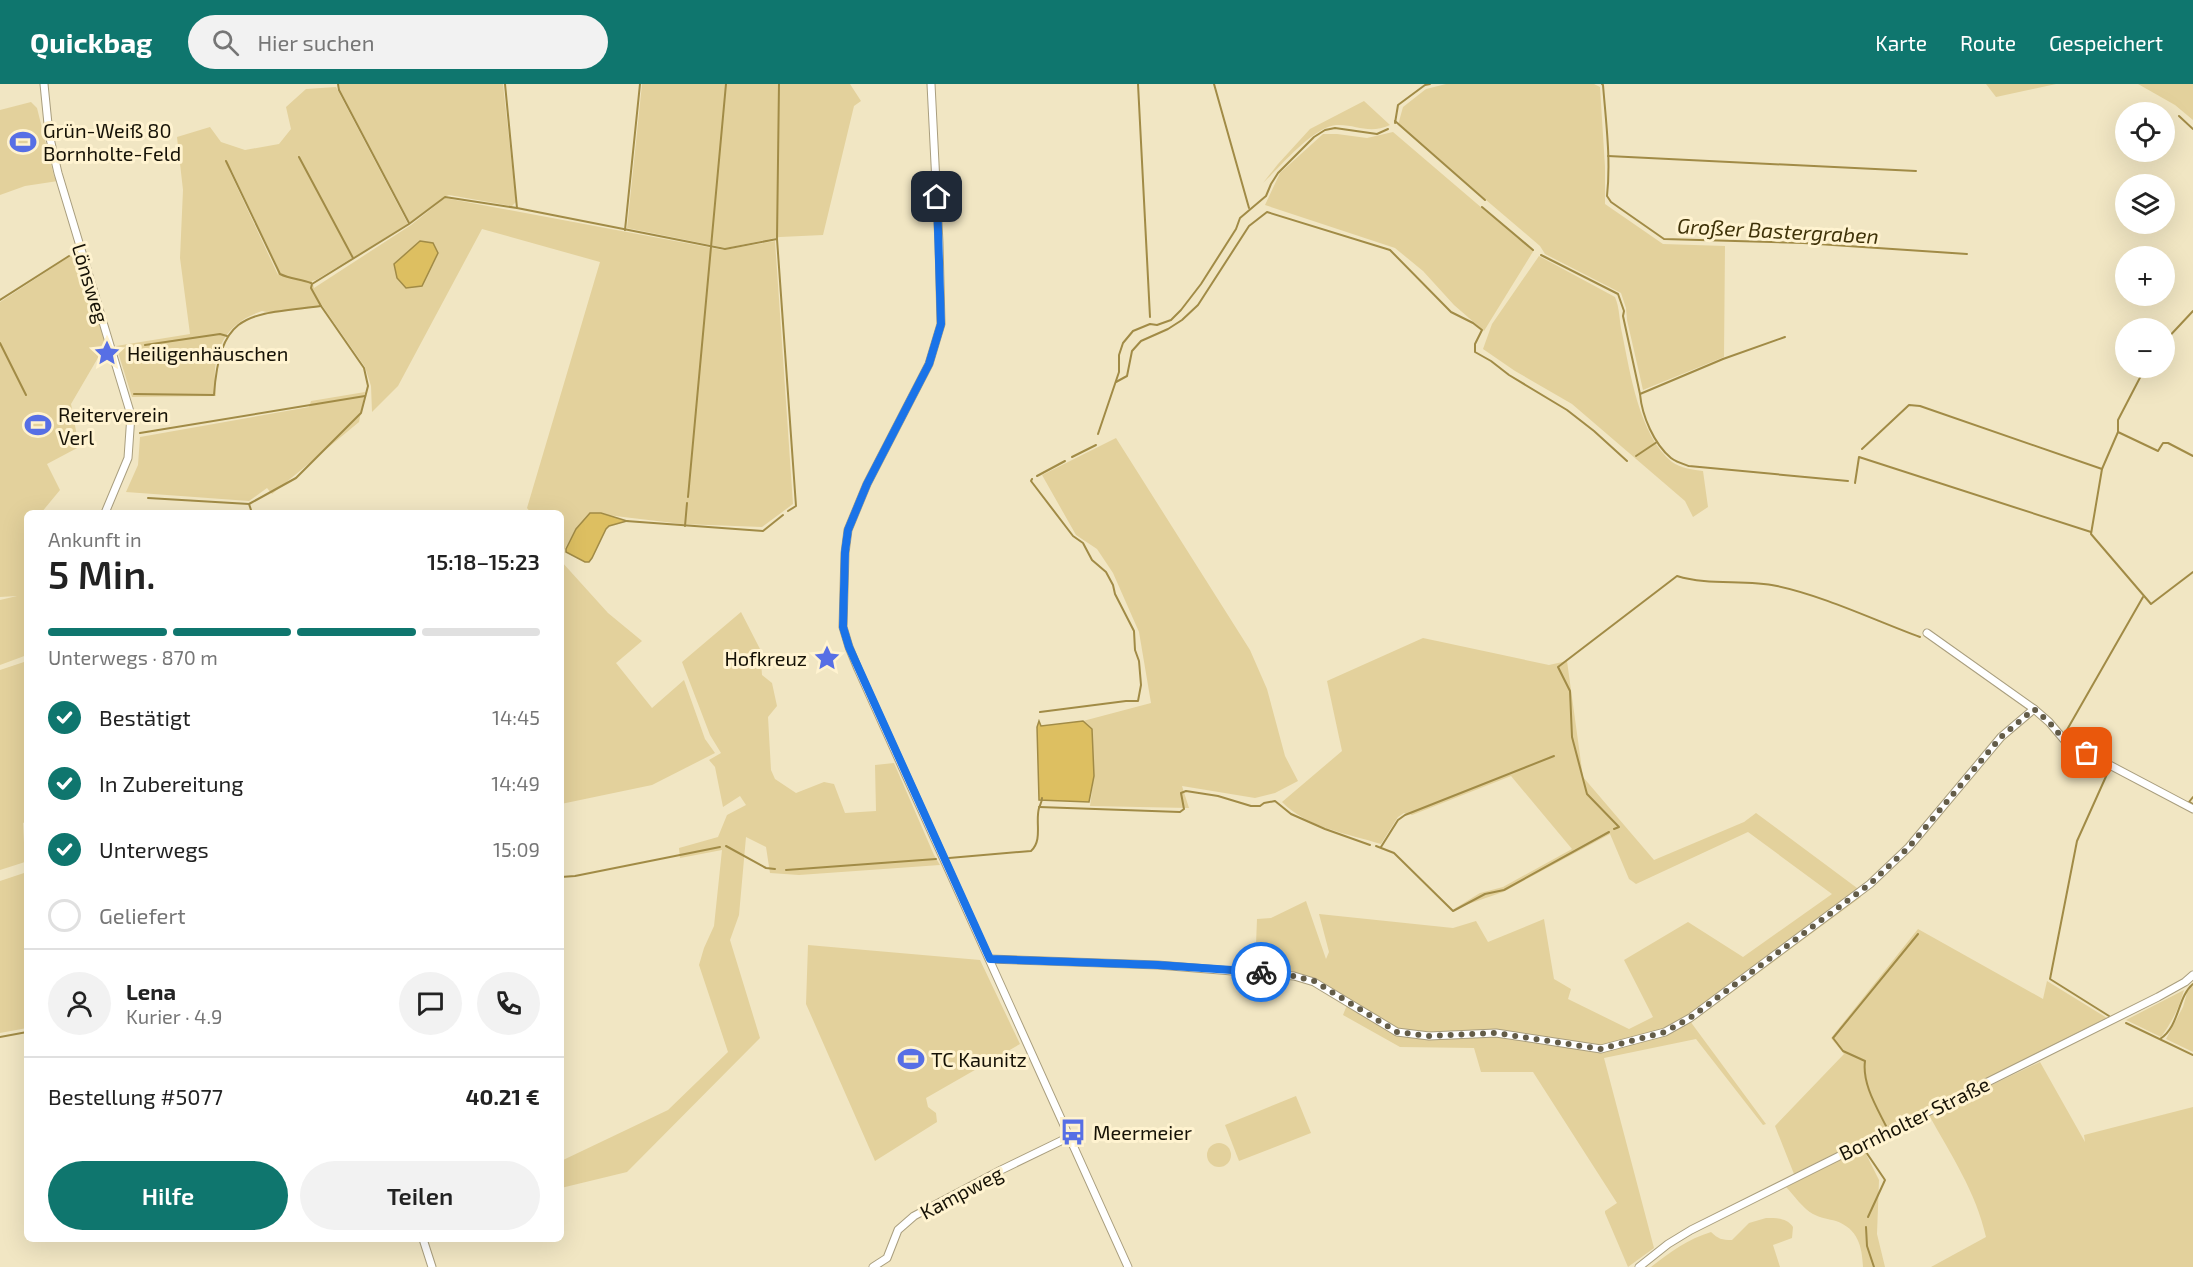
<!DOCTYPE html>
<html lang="de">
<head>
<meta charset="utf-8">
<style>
	:root { --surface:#fff; --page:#f2f2f2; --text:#222; --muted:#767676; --line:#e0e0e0; --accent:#0f766e }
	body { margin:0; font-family:"Exo 2",sans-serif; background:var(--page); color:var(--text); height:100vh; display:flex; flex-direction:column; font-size:22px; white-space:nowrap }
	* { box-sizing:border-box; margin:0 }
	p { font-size:20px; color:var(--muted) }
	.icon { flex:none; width:33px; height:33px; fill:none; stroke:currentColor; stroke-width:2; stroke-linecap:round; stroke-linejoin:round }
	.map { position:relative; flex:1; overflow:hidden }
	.details { position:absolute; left:24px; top:426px; width:540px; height:732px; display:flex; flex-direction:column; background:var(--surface); border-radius:9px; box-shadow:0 6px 24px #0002 }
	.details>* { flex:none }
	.tools { position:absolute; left:2115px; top:18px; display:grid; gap:12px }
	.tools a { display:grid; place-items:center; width:60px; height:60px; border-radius:50%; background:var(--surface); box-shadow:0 6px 24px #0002; font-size:30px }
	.pin { position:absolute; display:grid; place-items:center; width:51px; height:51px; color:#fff; margin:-26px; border-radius:12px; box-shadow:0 3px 9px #0006 }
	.courier { position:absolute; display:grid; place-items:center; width:60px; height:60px; margin:-30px; border:4px solid #1a73e8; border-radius:50%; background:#fff; color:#222; box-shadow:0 2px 8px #0007 }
	.head em { font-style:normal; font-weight:600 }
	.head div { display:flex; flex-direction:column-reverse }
	.head { display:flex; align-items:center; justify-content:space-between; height:102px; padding:0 24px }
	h1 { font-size:39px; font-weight:600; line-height:45px }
	.bar { display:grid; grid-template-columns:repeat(4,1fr); gap:9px 6px; align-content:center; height:72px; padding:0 24px }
	.bar i { height:8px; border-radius:4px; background:var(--line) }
	.bar .active { background:var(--accent) }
	.bar p { grid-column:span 4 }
	.line { display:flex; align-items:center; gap:15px; padding:0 24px; border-top:2px solid var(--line) }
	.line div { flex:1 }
	.round { display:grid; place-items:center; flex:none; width:63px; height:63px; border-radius:32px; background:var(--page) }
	ol { padding:0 24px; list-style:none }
	li { display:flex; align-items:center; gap:18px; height:66px }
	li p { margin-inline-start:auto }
	li .icon { padding:6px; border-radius:50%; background:var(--accent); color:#fff; stroke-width:4 }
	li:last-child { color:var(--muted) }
	li i { width:33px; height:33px; border:3px solid var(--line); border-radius:50% }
	.cta { display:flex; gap:12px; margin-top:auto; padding:12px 24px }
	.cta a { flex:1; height:69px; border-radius:36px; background:var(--accent); color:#fff; font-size:24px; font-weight:600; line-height:69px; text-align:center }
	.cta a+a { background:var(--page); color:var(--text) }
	header { display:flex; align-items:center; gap:36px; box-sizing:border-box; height:84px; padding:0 30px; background:var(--accent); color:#fff }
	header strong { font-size:28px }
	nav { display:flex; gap:33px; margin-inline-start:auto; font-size:21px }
	.search { width:420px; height:54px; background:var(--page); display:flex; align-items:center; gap:15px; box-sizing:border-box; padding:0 21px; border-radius:33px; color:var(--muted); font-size:22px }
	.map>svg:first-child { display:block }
	.green { fill:#e3d19c; fill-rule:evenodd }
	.water { fill:#ddbf61; stroke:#a18b46; stroke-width:1.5 }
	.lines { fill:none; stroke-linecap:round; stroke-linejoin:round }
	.stream { stroke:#a18b46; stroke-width:2 }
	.street-casing { stroke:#a99e7e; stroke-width:9 }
	.street { stroke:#fff; stroke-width:7 }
	.done { stroke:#635c48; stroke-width:6; stroke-dasharray:0 10.8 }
	.route { stroke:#1a73e8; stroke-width:8 }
	.labels { text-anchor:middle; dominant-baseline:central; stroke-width:6; stroke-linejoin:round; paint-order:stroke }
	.poi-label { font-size:20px; fill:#161206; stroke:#fff3d0; text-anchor:start }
	.street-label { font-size:20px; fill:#161206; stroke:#fff3d0 }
	.water-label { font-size:21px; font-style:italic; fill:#3f3208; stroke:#fff3d0 }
</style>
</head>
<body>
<header>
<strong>Quickbag</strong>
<div class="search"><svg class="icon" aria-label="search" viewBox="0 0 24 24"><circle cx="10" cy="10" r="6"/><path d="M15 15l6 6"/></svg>Hier suchen</div>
<nav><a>Karte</a><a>Route</a><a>Gespeichert</a></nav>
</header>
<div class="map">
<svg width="2193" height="1183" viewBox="0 0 2193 1183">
	<rect width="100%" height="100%" fill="#f1e6c3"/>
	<g class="green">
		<polygon points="339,0 503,0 516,118 512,122 449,111 444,113 410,139 340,6"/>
		<polygon points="642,0 850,0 861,17 854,22 823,151 780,153 726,164 627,144"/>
		<polygon points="1446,0 1594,0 1600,3 1605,83 1605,120 1663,160 1725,162 1724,273 1643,306 1627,236 1626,224 1621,209 1545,170 1540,162 1398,41 1403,23 1426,5"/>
		<polygon points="1986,0 2056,0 1996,13"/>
		<polygon points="2138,0 2193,0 2193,36 2175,21"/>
		<path d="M336,3L408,140L316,196L312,197L314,204L411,141L445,114L723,166L775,157L793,420L762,443L682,440L590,429L576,445L564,466L561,463V429H531L527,424L600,178L482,145L398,302L372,328L371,302L365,283L321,220L319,223L271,229L262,227C221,241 211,271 216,312L132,313L116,262L190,250L180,174L183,106L177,53L210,43L221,58L245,66L279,60L291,45L286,23L306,5ZM229,86L232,87L277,182L278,191Z"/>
		<path d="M1364,17L1390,41C1368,51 1357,40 1336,41C1313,43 1280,83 1263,99L1278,80L1310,45Z"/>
		<polygon points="31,18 37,24 54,92 58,97 25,102 0,111 0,26"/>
		<polygon points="1393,48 1517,154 1534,166 1484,247 1454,221 1423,187 1395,164 1265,121 1280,89 1323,50 1337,50 1367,54"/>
		<polygon points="78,167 106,260 71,320 79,363 47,380 60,406 41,429 27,429 27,571 0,581 0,516 17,512 0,513 0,218"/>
		<path d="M1539,172L1615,213C1620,225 1619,236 1622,249C1630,288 1639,351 1672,378C1680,384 1694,386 1703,387L1708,423L1693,433L1685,417L1572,320L1515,287L1483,265L1492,240Z"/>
		<polygon points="365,308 359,338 272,410 267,404 249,417 126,408 138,381 140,353 309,323 311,317"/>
		<polygon points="1116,354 1250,566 1267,605 1285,672 1298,697 1275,709 1255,714 1182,702 1189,724 1090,722 1094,692 1092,645 1083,637 1151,619 1139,548 1113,489 1097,465 1076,451 1042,391"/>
		<polygon points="561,477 608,529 642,557 616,579 652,624 684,596 705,655 715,669 652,701 561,720"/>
		<polygon points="741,528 760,565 762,591 772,599 777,622 768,633 771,686 775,695 796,709 824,698 834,700 845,729 876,727 875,681 894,679 934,771 940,781 799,791 770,789 766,763 746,753 739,831 730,856 760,954 627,1088 561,1104 561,1077 668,1026 728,968 699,881 704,864 714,842 722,766 680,774 679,764 718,753 727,731 746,721 740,712 723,723 715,683 709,676 721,669 710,651 682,578"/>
		<path d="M1423,554L1549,581L1567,577L1583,693L1654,776L1744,738L1756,729L1857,804L1861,813L1696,935L1692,927L1693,930L1687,933L1766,1040L1763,1041L1696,955L1604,974L1654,1164L1628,1183L1605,1129V1127L1617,1119L1533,988H1481L1474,964L1400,963L1343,931L1349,916L1314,894L1289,888L1255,886L1257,835L1271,834L1306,817L1326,875L1329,868L1319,830L1453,844L1476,837L1488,858L1544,835L1554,895L1571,905L1568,915L1629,945L1653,933L1624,876L1688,838L1743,873L1832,810L1748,748L1636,800L1629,795L1610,750L1503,808L1454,825L1480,809L1503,803L1572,765L1511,692L1412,731L1404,729L1398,733L1381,760C1348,750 1306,743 1282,718L1342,667L1327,597Z"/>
		<polygon points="27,577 27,737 23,739 25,778 0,786 0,586"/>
		<polygon points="27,788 27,944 0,949 0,797"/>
		<polygon points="1918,845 2043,915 2047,897 2107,934 1794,1090 1775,1042 1844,970 1831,954"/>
		<polygon points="808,861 980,876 1020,960 926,1014 928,1023 936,1029 937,1038 875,1077 806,920"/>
		<polygon points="2193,902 2193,968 2166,955 2183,923 2188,905"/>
		<path d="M2184,906C2179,924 2172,938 2161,953L2126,936Z"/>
		<path d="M2040,978L2085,1058L2084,1051L2193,1023V1183H1931L1986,1153C1976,1108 1951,1071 1929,1031Z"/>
		<polygon points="1296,1012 1311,1049 1239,1077 1225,1041"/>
		<circle cx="1219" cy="1071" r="12"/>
		<path d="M1863,1064L1879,1096L1877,1150L1885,1183H1863C1862,1162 1858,1145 1836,1137C1829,1135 1820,1134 1813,1130C1803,1125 1794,1111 1786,1103Z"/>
		<path d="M1766,1134C1777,1134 1787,1134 1793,1143L1792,1154L1773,1161L1780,1183H1651C1670,1168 1688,1155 1711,1148C1718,1155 1722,1156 1732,1156L1749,1139Z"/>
	</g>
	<g class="water">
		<polygon points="420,157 433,159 438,169 422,202 406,204 397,194 394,180"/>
		<polygon points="590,429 601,429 627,437 609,442 606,445 592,474 589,478 585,478 566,468 566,465 576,445"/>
		<polygon points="1039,637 1041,642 1083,637 1092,645 1094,692 1089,718 1039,716 1037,643"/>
	</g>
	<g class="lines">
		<g class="stream">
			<polyline points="338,0 339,6 409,139"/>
			<polyline points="505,0 517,124"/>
			<polyline points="779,0 777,155 796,422 788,427"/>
			<polyline points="1138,0 1150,233"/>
			<polyline points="1214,0 1249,124"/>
			<path d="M1602,0L1603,1C1606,38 1611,76 1607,112L1611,118L1664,155L1803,159L1967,170"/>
			<polyline points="2179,32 2193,45"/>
			<polyline points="1395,37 1485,116"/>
			<polyline points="1395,39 1398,21 1425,1 1430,0"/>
			<polyline points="1608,72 1916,87"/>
			<polyline points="299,73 353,174"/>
			<path d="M226,77L280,190C290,195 301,195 311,199"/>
			<polyline points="1482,123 1533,166"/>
			<polyline points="625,146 640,0"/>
			<path d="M1541,171L1618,210L1624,227L1623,232L1640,310C1642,332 1654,360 1671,374C1676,378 1683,380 1689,382L1848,397"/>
			<polyline points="0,216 69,172"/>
			<polyline points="2164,258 2193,227"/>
			<polyline points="0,259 26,311"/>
			<polyline points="145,261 220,250 227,252"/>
			<polyline points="2145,284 2118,336 2118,348 2102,385 2091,450 2151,520 2193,488"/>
			<polyline points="1116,298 1127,292 1132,267 1141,257 1168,245 1182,236 1198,221 1249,142 1267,128 1390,166 1451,228 1473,239 1482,246 1475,260 1475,268 1491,277 1509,291 1567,326 1594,347 1627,377"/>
			<path d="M134,310L214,311C220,226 249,231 321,222"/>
			<polyline points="1640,310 1723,275 1785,253"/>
			<polyline points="2118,348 2158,367 2163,359 2168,359 2193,372"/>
			<polyline points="140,349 365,312"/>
			<polyline points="1098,350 1119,288 1119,271 1123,259 1133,247 1150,240 1157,241 1171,236 1181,226 1201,200 1236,145 1240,134 1266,112 1271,100 1278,89 1314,53 1325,46 1335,44 1377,50 1388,45"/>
			<polyline points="1862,365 1909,321 1920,322 2102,385"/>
			<polyline points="1636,372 1657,358"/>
			<polyline points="1072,373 1096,361"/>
			<polyline points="1037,392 1065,377"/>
			<polyline points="1032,395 1031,397 1073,452 1083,459 1092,476 1106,488 1113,501 1115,510 1134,547 1135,566 1139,577 1141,601 1138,617 1126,617 1040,628"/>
			<polyline points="1855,399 1859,373 2091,448"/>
			<polyline points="688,413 726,0"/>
			<polyline points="148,414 249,420 296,394 361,329 368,302 364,284 321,222 311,204 312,200 409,140 445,113 517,124 725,165 777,155"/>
			<polyline points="249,420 252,429"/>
			<polyline points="626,437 763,447 783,431"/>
			<polyline points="685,442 687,419"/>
			<polyline points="2070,656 2064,651 2143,513"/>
			<polyline points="2108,688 2077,757 2050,895 2109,932"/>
			<polyline points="2193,713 2189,718 2193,720"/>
			<polyline points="1039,723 1180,728 1184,725 1181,709 1186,707 1218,712 1251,722 1260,722 1264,719 1275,717 1291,730 1325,745 1370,761"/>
			<path d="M1614,745L1619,743L1587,710L1572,653L1570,607L1558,583L1677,492C1709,502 1744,495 1777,502C1824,512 1874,536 1920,553"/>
			<polyline points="726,762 766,784 775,785"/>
			<polyline points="1376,762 1394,769 1453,827 1485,810 1504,806 1609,748"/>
			<polyline points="1381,763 1398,736 1405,731 1554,672"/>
			<path d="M949,774L1031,767C1043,756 1035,738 1039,724C1040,721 1042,718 1042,714"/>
			<polyline points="786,786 936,775"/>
			<polyline points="561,793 575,792 720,763"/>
			<polyline points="2126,939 2193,971"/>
			<polyline points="0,953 27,948"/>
			<path d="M2160,955C2180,942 2177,913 2193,900"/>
			<path d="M1886,1042C1876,1022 1862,999 1865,977L1843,967L1833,954L1918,850"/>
			<polyline points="1868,1133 1885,1096 1866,1068 1868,1064 1891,1053"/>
			<polyline points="1866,1143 1867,1162 1874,1183"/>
		</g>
		<g class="street-casing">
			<g id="street">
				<polyline points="44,0 49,50 58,89 131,331 128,374 105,429"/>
				<polyline points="931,0 939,159 941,240 929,280 867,400 848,446 845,469 843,543 849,563 858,585 1128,1183"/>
				<polyline points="1927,549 2034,625 2049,638 2066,658 2193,725"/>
				<polyline points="990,875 1158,881 1294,892 1314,898 1397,948 1429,952 1496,949 1601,965 1665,948 1690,934 1870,800 1909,763 2001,653 2034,625"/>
				<polyline points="423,1155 432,1183"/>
				<polyline points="873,1183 887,1174 898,1146 914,1132 1001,1086 1069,1053"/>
				<polyline points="1639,1183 1668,1160 1691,1146 2158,913 2185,898 2193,891"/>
			</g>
		</g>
		<use href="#street" class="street"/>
	</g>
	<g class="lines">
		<polyline class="done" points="1261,888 1294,892 1314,897 1397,948 1429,952 1496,949 1601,965 1665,948 1690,934 1870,800 1909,763 2001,653 2034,625 2049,638 2066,658 2087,669"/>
		<polyline class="route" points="937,113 941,240 929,280 867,400 848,446 845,468 843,543 849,563 990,875 1158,881 1261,888"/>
	</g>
	<defs>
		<g id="stadium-bare" transform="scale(2.07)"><path d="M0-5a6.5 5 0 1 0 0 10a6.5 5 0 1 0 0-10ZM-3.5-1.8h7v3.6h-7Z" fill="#576fe5" stroke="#fff3d0" stroke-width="2.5" paint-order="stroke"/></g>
		<g id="sight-bare" transform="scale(2.07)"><path d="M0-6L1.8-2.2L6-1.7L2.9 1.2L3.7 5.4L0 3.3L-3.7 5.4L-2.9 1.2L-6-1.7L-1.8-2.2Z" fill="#576fe5" stroke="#fff3d0" stroke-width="2.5" paint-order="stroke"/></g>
		<g id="bus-bare" transform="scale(2.07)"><path d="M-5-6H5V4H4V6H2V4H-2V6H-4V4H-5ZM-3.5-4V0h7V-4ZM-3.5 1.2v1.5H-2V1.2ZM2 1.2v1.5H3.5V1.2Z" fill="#576fe5" stroke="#fff3d0" stroke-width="2.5" paint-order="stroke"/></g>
	</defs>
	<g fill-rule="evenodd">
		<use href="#stadium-bare" x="23" y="58"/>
		<use href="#sight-bare" x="107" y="269"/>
		<use href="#stadium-bare" x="38" y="341"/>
		<use href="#sight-bare" x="827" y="574"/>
		<use href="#stadium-bare" x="911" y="975"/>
		<use href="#bus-bare" x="1073" y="1048"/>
	</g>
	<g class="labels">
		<g class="poi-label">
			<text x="43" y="46">Grün-Weiß 80<tspan x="43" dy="23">Bornholte-Feld</tspan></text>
			<text x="127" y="269">Heiligenhäuschen</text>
			<text x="58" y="330">Reiterverein<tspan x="58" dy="23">Verl</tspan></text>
			<text x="807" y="574" text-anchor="end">Hofkreuz</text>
			<text x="931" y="975">TC Kaunitz</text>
			<text x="1093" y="1048">Meermeier</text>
		</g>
		<g class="street-label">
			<text transform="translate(91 199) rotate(73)">Lönsweg</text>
			<text transform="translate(1914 1034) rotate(-26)">Bornholter Straße</text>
			<text transform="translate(961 1108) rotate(-28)">Kampweg</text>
		</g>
		<g class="water-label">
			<text transform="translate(1778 146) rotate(3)">Großer Bastergraben</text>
		</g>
	</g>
</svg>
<div class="tools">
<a><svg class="icon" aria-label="locate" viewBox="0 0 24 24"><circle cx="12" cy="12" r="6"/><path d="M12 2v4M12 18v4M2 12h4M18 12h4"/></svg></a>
<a><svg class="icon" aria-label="layers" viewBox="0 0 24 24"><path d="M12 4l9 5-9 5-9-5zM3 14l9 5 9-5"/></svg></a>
<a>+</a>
<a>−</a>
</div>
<div class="pin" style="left:2087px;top:669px;background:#ea580c"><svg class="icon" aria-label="bag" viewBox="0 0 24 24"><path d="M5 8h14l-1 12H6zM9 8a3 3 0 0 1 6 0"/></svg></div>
<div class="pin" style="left:937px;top:113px;background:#1f2937"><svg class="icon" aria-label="home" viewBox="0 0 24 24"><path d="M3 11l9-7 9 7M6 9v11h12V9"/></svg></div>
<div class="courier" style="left:1261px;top:888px"><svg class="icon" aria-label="bike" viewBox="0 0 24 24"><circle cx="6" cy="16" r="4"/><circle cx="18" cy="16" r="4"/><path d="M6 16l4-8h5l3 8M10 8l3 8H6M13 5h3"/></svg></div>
<section class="details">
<div class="head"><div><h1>5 Min.</h1><p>Ankunft in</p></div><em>15:18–15:23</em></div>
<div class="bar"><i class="active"></i><i class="active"></i><i class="active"></i><i></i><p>Unterwegs · 870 m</p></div>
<ol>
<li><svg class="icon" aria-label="check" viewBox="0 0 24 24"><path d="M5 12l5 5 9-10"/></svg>Bestätigt<p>14:45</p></li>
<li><svg class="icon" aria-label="check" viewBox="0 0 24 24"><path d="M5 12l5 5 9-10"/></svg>In Zubereitung<p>14:49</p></li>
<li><svg class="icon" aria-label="check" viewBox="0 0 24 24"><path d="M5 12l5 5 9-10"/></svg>Unterwegs<p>15:09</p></li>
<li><i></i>Geliefert</li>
</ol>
<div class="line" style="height:108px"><a class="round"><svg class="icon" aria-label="person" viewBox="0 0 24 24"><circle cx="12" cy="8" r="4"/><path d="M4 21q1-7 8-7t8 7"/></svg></a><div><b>Lena</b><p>Kurier · 4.9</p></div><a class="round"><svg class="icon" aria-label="chat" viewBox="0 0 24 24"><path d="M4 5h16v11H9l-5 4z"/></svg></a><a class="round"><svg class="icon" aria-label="phone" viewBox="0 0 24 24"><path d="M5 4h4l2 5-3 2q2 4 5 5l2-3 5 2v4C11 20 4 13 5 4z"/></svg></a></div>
<div class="line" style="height:78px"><div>Bestellung #5077</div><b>40.21 €</b></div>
<div class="cta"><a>Hilfe</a><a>Teilen</a></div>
</section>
</div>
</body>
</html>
